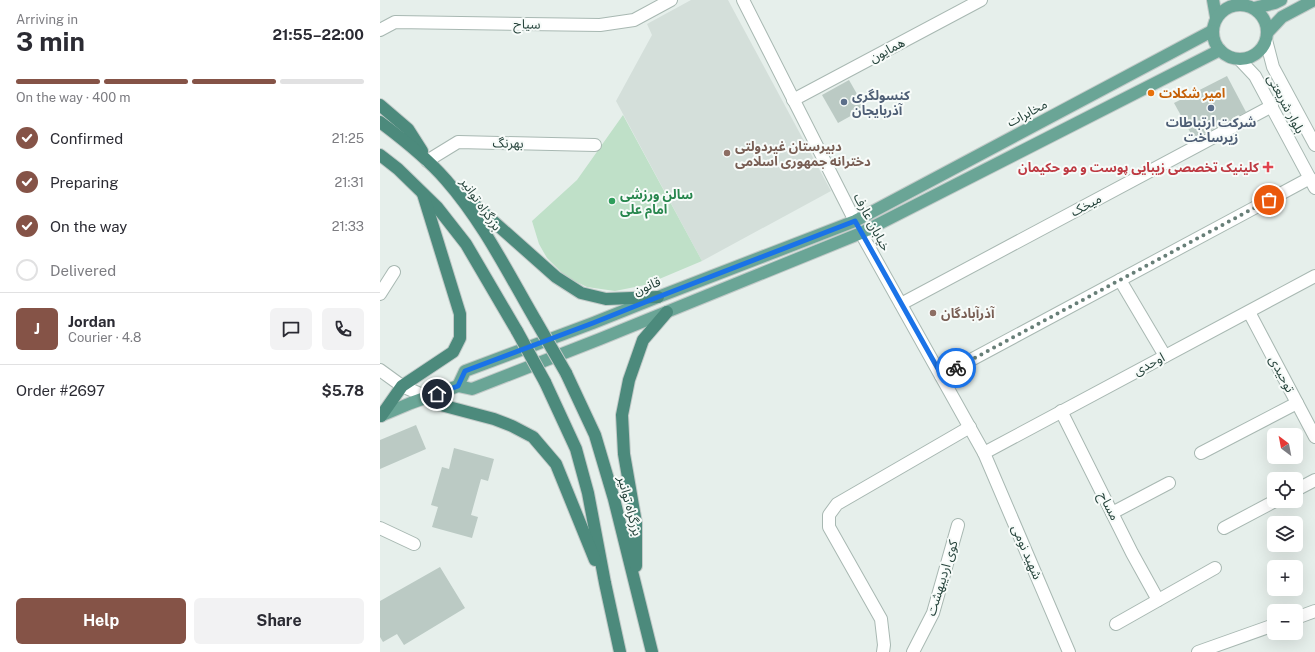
<!DOCTYPE html>
<html lang="en">
<head>
<meta charset="utf-8">
<style>
	:root { --surface:#fff; --page:#f2f2f3; --text:#2b2b33; --muted:#7c7c81; --line:#e1e1e2; --accent:#855347 }
	body { margin:0; font-family:"Public Sans","Noto Sans Arabic",sans-serif; background:var(--page); color:var(--text); height:100vh; display:flex; flex-direction:column; font-size:15px; white-space:nowrap }
	* { box-sizing:border-box; margin:0 }
	p { font-size:13px; color:var(--muted) }
	.icon { flex:none; width:22px; height:22px; fill:none; stroke:currentColor; stroke-width:2; stroke-linecap:round; stroke-linejoin:round }
	.map { position:relative; flex:1; overflow:hidden }
	.side { display:flex; flex-direction:column; background:var(--surface); width:380px }
	.side>* { flex:none }
	.needle { width:26px; rotate:328deg }
	.tools { position:absolute; left:887px; top:428px; display:grid; gap:8px }
	.tools a { display:grid; place-items:center; width:36px; height:36px; border-radius:6px; background:var(--surface); box-shadow:0 4px 16px #0002; font-size:20px }
	.pin { position:absolute; display:grid; place-items:center; width:34px; height:34px; color:#fff; margin:-17px; border:2px solid #fff; border-radius:50%; box-shadow:0 1px 4px #0007 }
	.courier { position:absolute; display:grid; place-items:center; width:40px; height:40px; margin:-20px; border:3px solid #1a73e8; border-radius:50%; background:#fff; color:#222; box-shadow:0 1px 5px #0007 }
	.headline em { font-style:normal; font-weight:700 }
	.headline div { display:flex; flex-direction:column-reverse }
	.headline { display:flex; align-items:center; justify-content:space-between; height:68px; padding:0 16px }
	h1 { font-size:26px; font-weight:700; line-height:30px }
	.bar { display:grid; grid-template-columns:repeat(4,1fr); gap:6px 4px; align-content:center; height:48px; padding:0 16px }
	.bar i { height:5px; border-radius:3px; background:var(--line) }
	.bar .active { background:var(--accent) }
	.bar p { grid-column:span 4 }
	.line { display:flex; align-items:center; gap:10px; padding:0 16px; border-top:1px solid var(--line) }
	.line div { flex:1 }
	.round { display:grid; place-items:center; flex:none; width:42px; height:42px; border-radius:6px; background:var(--page) }
	ol { padding:0 16px; list-style:none }
	li { display:flex; align-items:center; gap:12px; height:44px }
	li p { margin-inline-start:auto }
	li .icon { padding:4px; border-radius:50%; background:var(--accent); color:#fff; stroke-width:4 }
	li:last-child { color:var(--muted) }
	li i { width:22px; height:22px; border:2px solid var(--line); border-radius:50% }
	.cta { display:flex; gap:8px; margin-top:auto; padding:8px 16px }
	.cta a { flex:1; height:46px; border-radius:6px; background:var(--accent); color:#fff; font-size:16px; font-weight:700; line-height:46px; text-align:center }
	.cta a+a { background:var(--page); color:var(--text) }
	main { display:flex; flex:1; min-height:0 }
	.map>svg:first-child { display:block }
	.built { fill:#d4dfda }
	.green { fill:#bfe0c8 }
	.building { fill:#bbcac4 }
	.lines { fill:none; stroke-linecap:round; stroke-linejoin:round }
	.minor-casing { stroke:#a8b8b2; stroke-width:14 }
	.tertiary-casing { stroke:#a8b8b2; stroke-width:14 }
	.primary-casing { stroke:#c2cac8; stroke-width:14 }
	.trunk-casing { stroke:#c2cac8; stroke-width:14 }
	.minor { stroke:#fff; stroke-width:12 }
	.tertiary { stroke:#fff; stroke-width:12 }
	.primary { stroke:#6aa596; stroke-width:12 }
	.trunk { stroke:#4c8a7c; stroke-width:12 }
	.trunk-bridge-casing { stroke:#c2cac8; stroke-width:14; stroke-linecap:butt }
	.trunk-bridge { stroke:#4c8a7c; stroke-width:12 }
	.done { stroke:#687f78; stroke-width:4; stroke-dasharray:0 7.2 }
	.route { stroke:#1a73e8; stroke-width:5 }
	.food-dot { fill:#e8710a; stroke:#f7fbf9; stroke-width:1.5 }
	.service-dot { fill:#5c6f8a; stroke:#f7fbf9; stroke-width:1.5 }
	.education-dot { fill:#8d6e63; stroke:#f7fbf9; stroke-width:1.5 }
	.health-dot { fill:#e0444e; stroke:#f7fbf9; stroke-width:1.5 }
	.leisure-dot { fill:#2e9e5b; stroke:#f7fbf9; stroke-width:1.5 }
	.labels { text-anchor:middle; dominant-baseline:central; stroke-width:4; stroke-linejoin:round; paint-order:stroke }
	.street-label { font-size:13px; fill:#24423a; stroke:#f7fbf9 }
	.food-label { font-size:13px; font-weight:bold; fill:#c56008; stroke:#f7fbf9; text-anchor:start }
	.service-label { font-size:13px; font-weight:bold; fill:#4e5e75; stroke:#f7fbf9; text-anchor:start }
	.education-label { font-size:13px; font-weight:bold; fill:#785e54; stroke:#f7fbf9; text-anchor:start }
	.health-label { font-size:13px; font-weight:bold; fill:#be3a42; stroke:#f7fbf9; text-anchor:end }
	.leisure-label { font-size:13px; font-weight:bold; fill:#27864d; stroke:#f7fbf9; text-anchor:start }
</style>
</head>
<body>
<main>
<section class="side">
<div class="headline"><div><h1>3 min</h1><p>Arriving in</p></div><em>21:55–22:00</em></div>
<div class="bar"><i class="active"></i><i class="active"></i><i class="active"></i><i></i><p>On the way · 400 m</p></div>
<ol>
<li><svg class="icon" aria-label="check" viewBox="0 0 24 24"><path d="M5 12l5 5 9-10"/></svg>Confirmed<p>21:25</p></li>
<li><svg class="icon" aria-label="check" viewBox="0 0 24 24"><path d="M5 12l5 5 9-10"/></svg>Preparing<p>21:31</p></li>
<li><svg class="icon" aria-label="check" viewBox="0 0 24 24"><path d="M5 12l5 5 9-10"/></svg>On the way<p>21:33</p></li>
<li><i></i>Delivered</li>
</ol>
<div class="line" style="height:72px"><b class="round" style="background:var(--accent);color:#fff">J</b><div><b>Jordan</b><p>Courier · 4.8</p></div><a class="round"><svg class="icon" aria-label="chat" viewBox="0 0 24 24"><path d="M4 5h16v11H9l-5 4z"/></svg></a><a class="round"><svg class="icon" aria-label="phone" viewBox="0 0 24 24"><path d="M5 4h4l2 5-3 2q2 4 5 5l2-3 5 2v4C11 20 4 13 5 4z"/></svg></a></div>
<div class="line" style="height:52px"><div>Order #2697</div><b>$5.78</b></div>
<div class="cta"><a>Help</a><a>Share</a></div>
</section>
<div class="map">
<svg width="935" height="652" viewBox="0 0 935 652">
	<rect width="100%" height="100%" fill="#e6efeb"/>
	<polygon class="built" points="311,0 348,0 451,191 322,261 236,101 272,35 267,24"/>
	<polygon class="green" points="243,115 322,261 265,285 235,291 207,287 186,277 167,258 159,244 152,221 197,180"/>
	<g class="building">
		<polygon points="847,76 866,112 814,139 794,103"/>
		<polygon points="469,80 485,108 458,123 442,95"/>
		<polygon points="36,425 46,449 0,469 0,440"/>
		<polygon points="74,448 114,459 108,481 101,479 91,515 98,517 92,538 52,527 58,507 51,505 62,467 69,469"/>
		<polygon points="60,567 85,608 24,645 17,634 3,642 0,637 0,601"/>
	</g>
	<g class="lines">
		<g class="minor-casing">
			<g id="minor">
				<polyline points="0,30 15,22 220,25 254,20 291,0"/>
				<polyline points="413,100 601,0"/>
				<polyline points="47,161 78,142 215,145"/>
				<polyline points="740,280 785,356"/>
				<polyline points="0,294 14,272"/>
				<polyline points="521,304 892,106"/>
				<polyline points="869,312 935,437"/>
				<polyline points="0,370 22,386 47,397"/>
				<polyline points="561,376 930,178"/>
				<polyline points="681,411 752,553 778,600"/>
				<polyline points="604,453 689,652"/>
				<polyline points="821,453 917,403"/>
				<polyline points="916,490 935,480"/>
				<polyline points="732,513 789,483"/>
				<polyline points="0,528 34,544"/>
				<polyline points="844,528 895,501"/>
				<polyline points="916,618 935,611"/>
				<polyline points="736,624 835,568"/>
				<polyline points="503,652 504,645 501,619 449,527 449,515 457,504 590,427"/>
				<polyline points="533,652 553,613 578,525"/>
				<polyline points="818,652 894,625"/>
			</g>
		</g>
		<g class="tertiary-casing">
			<g id="tertiary">
				<polyline points="363,0 475,221"/>
				<polyline points="886,40 893,67 935,145"/>
				<polyline points="859,59 875,76 935,188"/>
				<polyline points="481,233 604,453 935,276"/>
			</g>
		</g>
		<g class="primary-casing">
			<g id="primary">
				<polyline points="833,0 836,17"/>
				<circle cx="860" cy="32" r="27"/>
				<polyline points="874,8 895,3 901,0"/>
				<polyline points="887,33 902,17 934,0"/>
				<polyline points="78,386 85,371 213,323 278,297 475,221 832,31"/>
				<polyline points="0,416 31,403 78,386 92,389 220,339 481,233 840,50"/>
			</g>
		</g>
		<g class="trunk-casing">
			<g id="trunk">
				<polyline points="0,105 28,129 42,151"/>
				<path d="M0,122C24,140 47,158 66,180C103,222 128,273 156,321"/>
				<polyline points="0,155 18,169 57,207 86,244 137,331"/>
				<polyline points="87,198 176,277 201,293 226,299 278,297"/>
				<polyline points="186,373 215,435 234,499 272,652"/>
				<polyline points="165,382 196,449 208,493 225,583 240,652"/>
				<polyline points="47,397 54,403 61,405 114,419 132,426 153,437 176,464 215,560"/>
				<polyline points="1,416 22,386 73,352 80,338 80,314 43,194"/>
				<polyline points="256,566 256,523 244,454 242,415 249,380 263,340 287,312"/>
			</g>
		</g>
		<use href="#minor" class="minor"/>
		<use href="#tertiary" class="tertiary"/>
		<use href="#primary" class="primary"/>
		<use href="#trunk" class="trunk"/>
		<g class="trunk-bridge-casing">
			<g id="trunk-bridge">
				<polyline points="156,321 186,373"/>
				<polyline points="137,331 165,382"/>
			</g>
		</g>
		<use href="#trunk-bridge" class="trunk-bridge"/>
	</g>
	<g class="lines">
		<polyline class="done" points="576,368 889,200"/>
		<polyline class="route" points="57,394 78,386 85,371 213,323 278,297 475,221 562,376 576,368"/>
	</g>
	<circle class="food-dot" cx="771" cy="93" r="4"/>
	<g class="service-dot">
		<circle cx="464" cy="102" r="4"/>
		<circle cx="831" cy="108" r="4"/>
	</g>
	<g class="education-dot">
		<circle cx="347" cy="153" r="4"/>
		<circle cx="553" cy="313" r="4"/>
	</g>
	<path class="health-dot" d="M886 161h4v4h4v4h-4v4h-4v-4h-4v-4h4z"/>
	<circle class="leisure-dot" cx="232" cy="201" r="4"/>
	<g class="labels">
		<g class="street-label">
			<text transform="translate(147 24) rotate(1)">سیاح</text>
			<text transform="translate(507 50) rotate(-28)">همایون</text>
			<text transform="translate(906 104) rotate(62)">بلوار شریعتى</text>
			<text transform="translate(647 113) rotate(-28)">مخابرات</text>
			<text transform="translate(128 143) rotate(1)">بهرنگ</text>
			<text transform="translate(101 204) rotate(55)">بزرگراه توانیر</text>
			<text transform="translate(706 205) rotate(-28)">میخک</text>
			<text transform="translate(492 222) rotate(62)">خیابان عارف</text>
			<text transform="translate(267 286) rotate(-22)">قانون</text>
			<text transform="translate(769 364) rotate(-28)">اوحدی</text>
			<text transform="translate(902 374) rotate(62)">توحیدی</text>
			<text transform="translate(250 506) rotate(75)">بزرگراه توانیر</text>
			<text transform="translate(729 506) rotate(63)">مساح</text>
			<text transform="translate(647 552) rotate(67)">شهید نومی</text>
			<text transform="translate(562 578) rotate(-73)">کوی اردیبهشت</text>
		</g>
		<g class="food-label">
			<text x="779" y="93">امیر شکلات</text>
		</g>
		<g class="service-label">
			<text x="472" y="95">کنسولگری<tspan x="472" dy="15">آذربایجان</tspan></text>
			<text x="831" y="122" text-anchor="middle">شرکت ارتباطات<tspan x="831" dy="15">زیرساخت</tspan></text>
		</g>
		<g class="education-label">
			<text x="355" y="146">دبیرستان غیردولتی<tspan x="355" dy="15">دخترانه جمهوری اسلامی</tspan></text>
			<text x="561" y="313">آذرآبادگان</text>
		</g>
		<g class="health-label">
			<text x="879" y="167">کلینیک تخصصی زیبایی پوست و مو حکیمان</text>
		</g>
		<g class="leisure-label">
			<text x="240" y="194">سالن ورزشی<tspan x="240" dy="15">امام علی</tspan></text>
		</g>
	</g>
</svg>
<div class="tools">
<a><svg class="needle" viewBox="-14 -14 28 28"><path d="M0-13l5 13h-10z" fill="#e53935"/><path d="M0 13l5-13h-10z" fill="#7c7c81"/></svg></a>
<a><svg class="icon" aria-label="locate" viewBox="0 0 24 24"><circle cx="12" cy="12" r="6"/><path d="M12 2v4M12 18v4M2 12h4M18 12h4"/></svg></a>
<a><svg class="icon" aria-label="layers" viewBox="0 0 24 24"><path d="M12 4l9 5-9 5-9-5zM3 14l9 5 9-5"/></svg></a>
<a>+</a>
<a>−</a>
</div>
<div class="pin" style="left:889px;top:200px;background:#ea580c"><svg class="icon" aria-label="bag" viewBox="0 0 24 24"><path d="M5 8h14l-1 12H6zM9 8a3 3 0 0 1 6 0"/></svg></div>
<div class="pin" style="left:57px;top:394px;background:#1f2937"><svg class="icon" aria-label="home" viewBox="0 0 24 24"><path d="M3 11l9-7 9 7M6 9v11h12V9"/></svg></div>
<div class="courier" style="left:576px;top:368px"><svg class="icon" aria-label="bike" viewBox="0 0 24 24"><circle cx="6" cy="16" r="4"/><circle cx="18" cy="16" r="4"/><path d="M6 16l4-8h5l3 8M10 8l3 8H6M13 5h3"/></svg></div>
</div>
</main>
</body>
</html>
